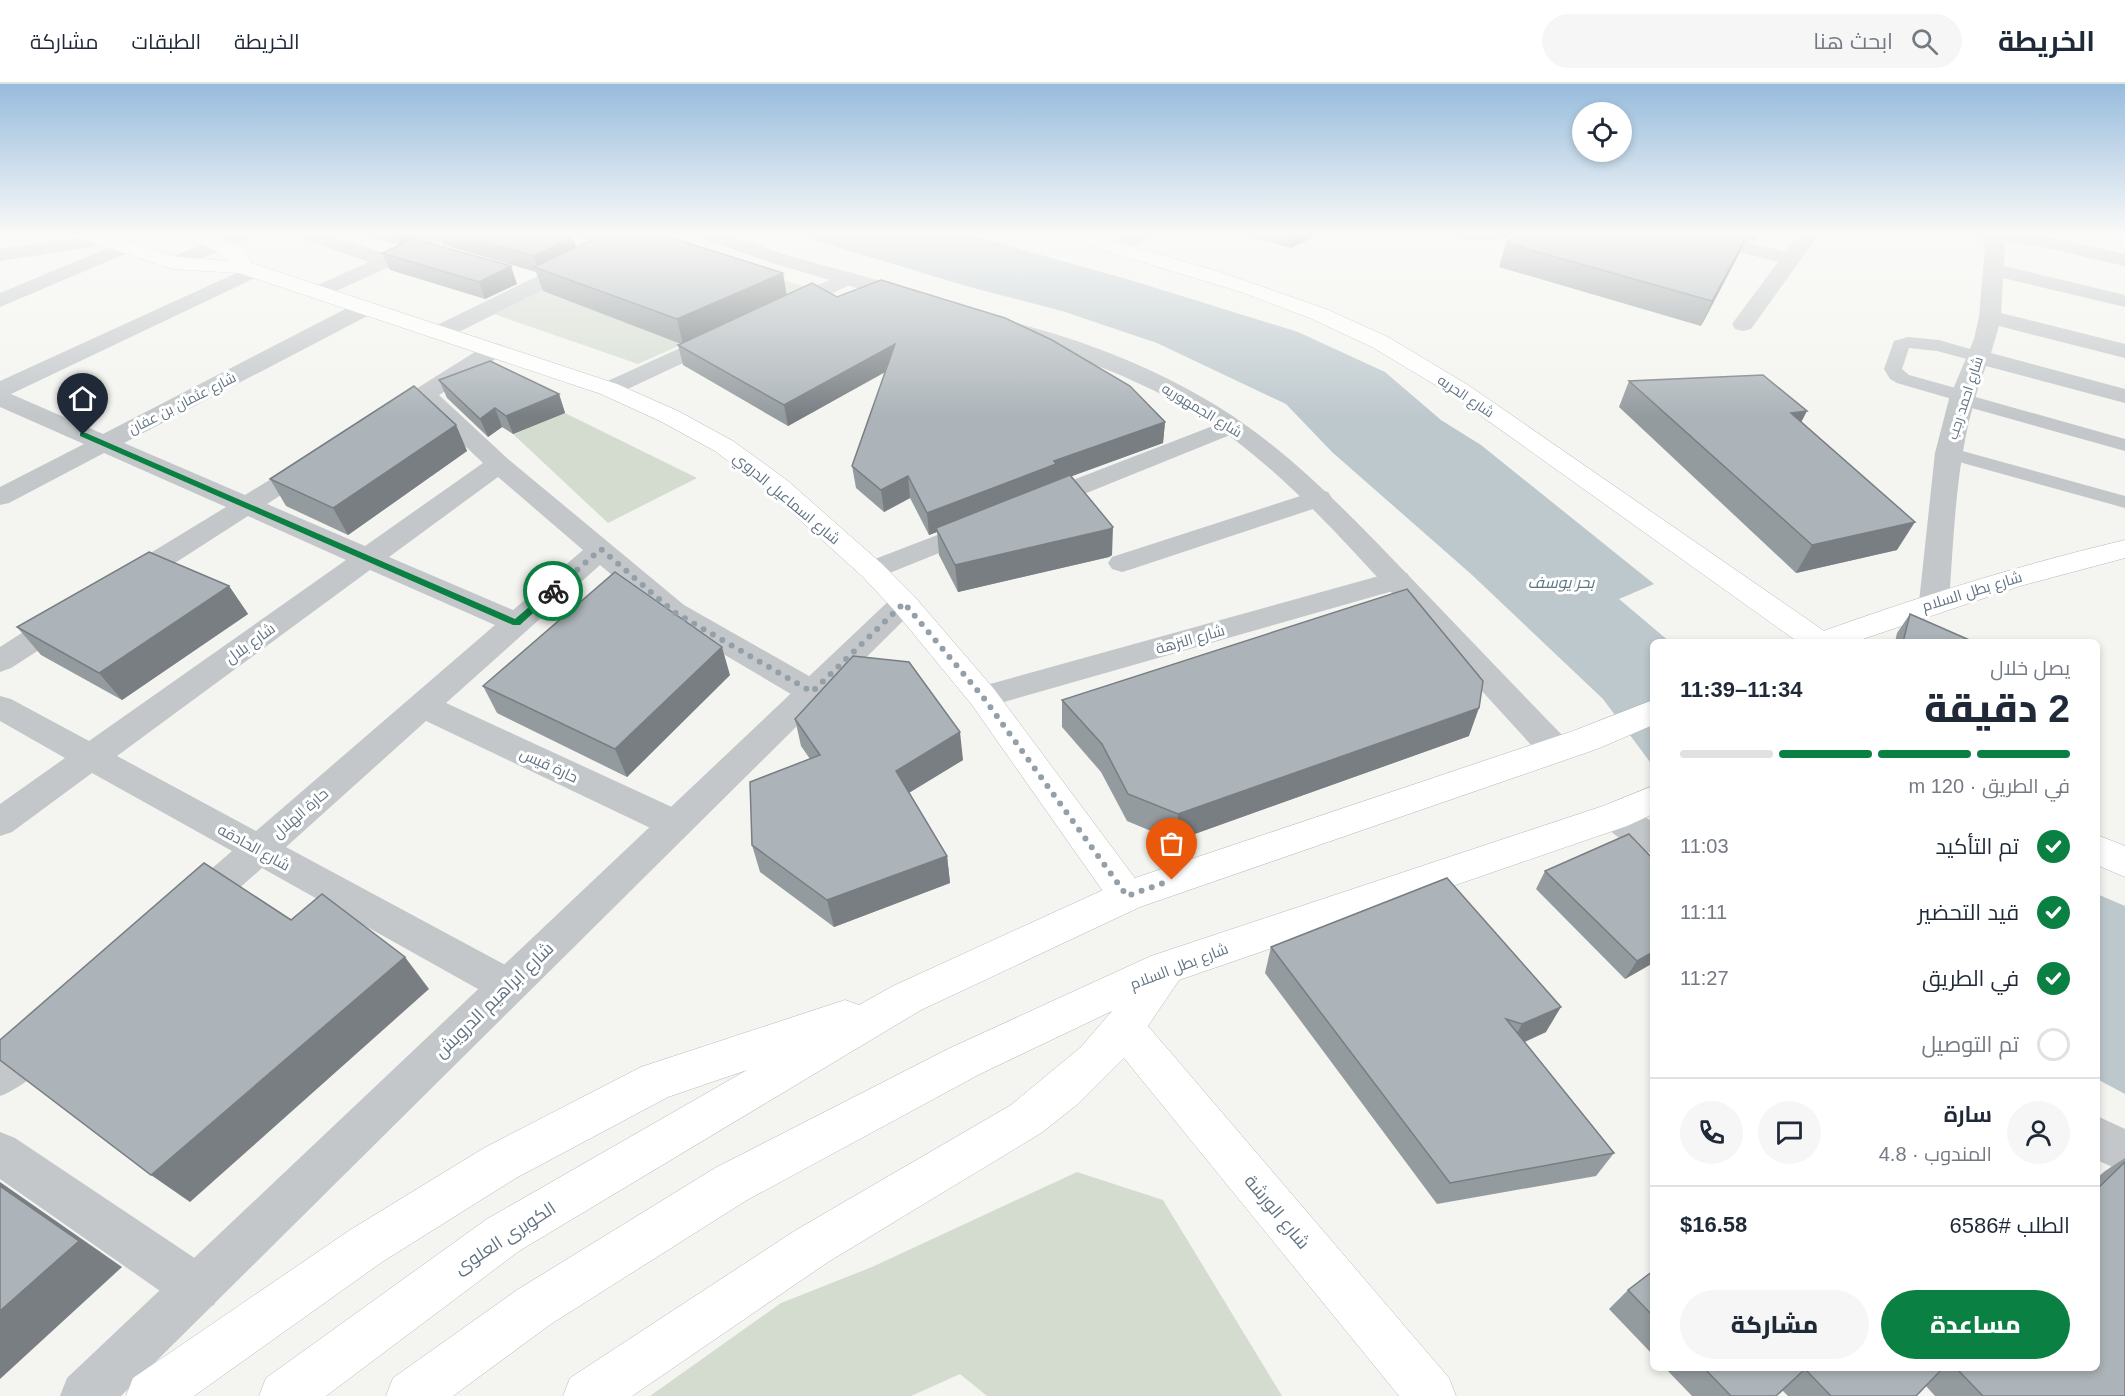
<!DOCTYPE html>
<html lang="ar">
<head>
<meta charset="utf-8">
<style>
	:root { --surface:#fff; --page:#f6f6f7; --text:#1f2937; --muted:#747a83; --line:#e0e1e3; --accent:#0b8043 }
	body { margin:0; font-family:Arial,Cairo,sans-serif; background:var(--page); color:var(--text); direction:rtl; height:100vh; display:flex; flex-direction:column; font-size:22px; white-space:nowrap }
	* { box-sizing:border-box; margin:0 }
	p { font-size:20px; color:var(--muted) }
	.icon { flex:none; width:33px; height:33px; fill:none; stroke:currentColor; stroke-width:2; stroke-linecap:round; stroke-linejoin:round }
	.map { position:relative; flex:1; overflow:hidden; direction:ltr }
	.drawer { position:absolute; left:1650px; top:555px; width:450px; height:732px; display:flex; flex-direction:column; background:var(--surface); border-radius:9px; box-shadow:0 3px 9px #0003; direction:rtl }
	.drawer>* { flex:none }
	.buttons { position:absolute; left:1572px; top:18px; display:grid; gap:12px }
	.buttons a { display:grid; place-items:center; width:60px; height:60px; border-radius:50%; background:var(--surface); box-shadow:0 3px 9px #0003; font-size:30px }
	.pin { position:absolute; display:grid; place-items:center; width:51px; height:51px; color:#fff; margin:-62px -26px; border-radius:50% 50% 50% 0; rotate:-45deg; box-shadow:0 0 6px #0007 }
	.pin .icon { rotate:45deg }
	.courier { position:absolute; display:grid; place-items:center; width:60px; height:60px; margin:-30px; border:4px solid #0b8043; border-radius:50%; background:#fff; color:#222; box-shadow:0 2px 8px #0007 }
	.headline em { font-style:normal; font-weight:800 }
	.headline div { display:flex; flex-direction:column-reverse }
	.headline { display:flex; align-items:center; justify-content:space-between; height:102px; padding:0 30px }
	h1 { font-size:39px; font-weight:800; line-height:45px }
	.bar { display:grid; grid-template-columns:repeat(4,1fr); gap:9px 6px; align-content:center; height:72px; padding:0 30px }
	.bar i { height:8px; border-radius:4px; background:var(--line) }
	.bar .selected { background:var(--accent) }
	.bar p { grid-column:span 4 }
	.line { display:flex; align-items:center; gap:15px; padding:0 30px; border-top:2px solid var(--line) }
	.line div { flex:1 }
	.round { display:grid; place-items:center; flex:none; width:63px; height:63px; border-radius:32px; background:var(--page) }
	ol { padding:0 30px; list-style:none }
	li { display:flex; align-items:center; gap:18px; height:66px }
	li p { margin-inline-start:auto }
	li .icon { padding:6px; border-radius:50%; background:var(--accent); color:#fff; stroke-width:4 }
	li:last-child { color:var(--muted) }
	li i { width:33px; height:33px; border:3px solid var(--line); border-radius:50% }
	.button { display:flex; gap:12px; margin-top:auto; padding:12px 30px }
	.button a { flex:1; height:69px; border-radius:36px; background:var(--accent); color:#fff; font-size:24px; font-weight:800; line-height:69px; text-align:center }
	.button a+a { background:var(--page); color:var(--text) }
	header { display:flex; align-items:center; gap:36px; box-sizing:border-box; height:84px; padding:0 30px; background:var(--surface); border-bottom:2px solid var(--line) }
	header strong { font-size:28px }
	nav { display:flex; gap:33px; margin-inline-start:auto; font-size:21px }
	.search { width:420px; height:54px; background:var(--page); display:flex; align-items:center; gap:15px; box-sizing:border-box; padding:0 21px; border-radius:33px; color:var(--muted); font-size:22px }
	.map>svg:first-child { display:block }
	.green { fill:#d4dcd0 }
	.water { fill:#bdc8cd }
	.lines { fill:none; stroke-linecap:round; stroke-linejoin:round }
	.secondary-casing { stroke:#b5babf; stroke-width:1 }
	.primary-casing { stroke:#b6babe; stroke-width:1 }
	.service { fill:#c3c7ca; fill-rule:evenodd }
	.minor { fill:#c3c7ca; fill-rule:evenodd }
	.tertiary { fill:#c3c7ca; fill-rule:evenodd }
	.secondary { fill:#fff; fill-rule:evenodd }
	.primary { fill:#fff; fill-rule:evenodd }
	.wall { fill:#949b9f }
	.shaded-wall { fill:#787e82 }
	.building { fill:#acb4b9; stroke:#787e82; stroke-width:1.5 }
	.route { fill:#0b8043 }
	.done { stroke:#94a0a9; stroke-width:6; stroke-dasharray:0 10.8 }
	.labels { text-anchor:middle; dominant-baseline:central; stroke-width:6; stroke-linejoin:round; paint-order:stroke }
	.far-street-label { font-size:14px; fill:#617383; stroke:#fff }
	.street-label { font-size:15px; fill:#617383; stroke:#fff }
	.water-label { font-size:16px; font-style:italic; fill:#5c7681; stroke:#fff }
	.near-street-label { font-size:18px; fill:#617383; stroke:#fff }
</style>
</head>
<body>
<header>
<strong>الخريطة</strong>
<div class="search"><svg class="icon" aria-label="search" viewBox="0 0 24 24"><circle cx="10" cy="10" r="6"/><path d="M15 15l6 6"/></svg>ابحث هنا</div>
<nav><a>الخريطة</a><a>الطبقات</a><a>مشاركة</a></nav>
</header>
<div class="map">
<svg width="2125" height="1312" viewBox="0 0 2125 1312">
	<rect width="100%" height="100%" fill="#f4f4f0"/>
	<g class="green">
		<polygon points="652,150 668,150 746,185 809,204 638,280 491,229"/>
		<polygon points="565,329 697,394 608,439 513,350"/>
		<polygon points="1077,1088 1163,1116 1282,1312 987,1312 960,1290 911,1312 650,1312 781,1219 872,1183"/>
	</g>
	<g class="water">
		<polygon points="794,150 966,150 1130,196 1298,248 1385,288 1441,336 1481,361 1654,500 1619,515 1670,558 1653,558 1653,682 1603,615 1471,490 1332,368 1286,320 1157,259 1062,227 966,202"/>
		<polygon points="2097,810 2125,822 2125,1010 2097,995"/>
	</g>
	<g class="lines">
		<g class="secondary-casing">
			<g id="secondary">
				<path d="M75,150H103L176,173L230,177L211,164L177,154L174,150C196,148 245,152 251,179L617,300L678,327L733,357L788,397L882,480L914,512L994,605L1140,801L1146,812L1140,823L1127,827L1114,823L972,621L894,526L862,492L770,409L715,367L660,337L601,310L239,189L173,185L78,154Z"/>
				<polygon points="1060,150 1090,150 1220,188 1326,225 1388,253 1468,301 1830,551 1834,558 1798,558 1452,311 1372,263 1310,234 1241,208 1063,154"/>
			</g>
		</g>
		<g class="primary-casing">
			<g id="primary">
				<path d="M2125,456V474L2020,502L1854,558H1808L1812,551C1915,514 2019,481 2125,456Z"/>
				<polygon points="1653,616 1653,641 1597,665 1140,823 921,926 519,1167 326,1312 259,1312 266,1294 487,1135 747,986 668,1013 516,1094 382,1178 194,1312 126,1312 133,1294 350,1146 484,1064 641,983 845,916 859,921 893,902 1114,801 1573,647"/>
				<polygon points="1653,702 1653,730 1627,742 1179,896 1148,942 1449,1294 1456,1312 1399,1312 1124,974 1078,1020 1041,1049 828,1178 632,1312 563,1312 570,1294 796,1146 1011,1021 1081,963 1112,927 980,990 747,1116 551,1240 453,1312 386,1312 393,1294 517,1206 715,1084 950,964 1151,872 1603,722"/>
				<polygon points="2097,751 2125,762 2125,793 2097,781"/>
			</g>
		</g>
		<g class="service">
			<polygon points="1908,253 1939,256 1984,269 1987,273 1984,277 1978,278 1937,267 1909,264 1902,285 1909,291 1970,308 1972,312 2125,355 2125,367 1954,319 1952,315 1897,299 1890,295 1884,285 1894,257"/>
			<polygon points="1948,363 2125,412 2125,424 1941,373 1938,369 1941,365"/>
		</g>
		<g class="minor">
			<polygon points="104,150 111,152 114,156 111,160 0,177 0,165"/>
			<polygon points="228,150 254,150 251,154 180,183 173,185 166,183 163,179 166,175"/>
			<polygon points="296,150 324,150 386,170 430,150 455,150 452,154 319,215 311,214 308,209 311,204 369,178 299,154"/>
			<polygon points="624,150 649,150 646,154 447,254 439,256 431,254 428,249 431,244"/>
			<path d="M1127,150H1152C1144,161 1120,170 1108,167L1105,163L1108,159Z"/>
			<path d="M1451,150H1508L1505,154C1488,158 1471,158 1454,154Z"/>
			<polygon points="1683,150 1715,150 1786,168 1799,150 1819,150 1751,245 1743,247 1735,245 1732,240 1778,178 1686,154"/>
			<path d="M1977,150H2037L2125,170V182L2037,162L2002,157L2005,162L2004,182L2125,211V223L2003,194L2001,229L2125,260V274L1999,242L1991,269L2125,305V319L1986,282C1956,359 1955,436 1949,518L1944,525L1934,528L1924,525L1919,518L1935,369L1949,315L1974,255L1979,233L1985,162Z"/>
			<polygon points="125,157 132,159 135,163 132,167 0,223 0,209"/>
			<path d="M254,181L261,183L264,187L261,191L11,310L103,350L357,219L365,217L373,219L376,224L373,229L124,359L245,411L304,375L313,372L322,375L326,380L322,385L267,420L365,462L483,379L423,322C408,331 394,345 376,340L373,335L376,330L486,261L494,259L502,261L505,266L502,271L439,311L508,375L684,521L823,600L828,608L823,616L812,619L801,616L664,535L600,481L446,619L687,730L693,740L687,750L675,754L663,750L426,637L286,763L522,890L528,902L522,914L508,919L494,914L262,784L206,834L193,838L180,834L174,823L180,812L232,767L92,689L12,748L0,752V720L65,674L0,637V612L11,615L89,657L346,476L248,432L136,504L126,506L116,504L112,497L116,490L226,423L104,369L9,419L0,421V403L84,360L0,323V297ZM498,393L583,466L513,526L389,473ZM370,486L495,541L256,747L117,672Z"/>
			<polygon points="849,188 856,190 859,194 856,198 790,229 782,231 774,229 771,224 774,219"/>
			<polygon points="722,245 730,247 733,252 730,257 617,310 609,312 601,310 597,305 601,300"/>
			<polygon points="1231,335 1240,337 1243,342 1240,347 1047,425 1038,427 1029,425 1025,419 1029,413"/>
			<polygon points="1319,406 1328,408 1332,414 1328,420 1132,485 1122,488 1112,485 1108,479 1112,473"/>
			<polygon points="979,435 989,437 993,443 989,449 882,492 872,495 862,492 858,486 862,480"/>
			<polygon points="1397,487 1407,489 1411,496 1407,503 983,624 972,621 967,613 972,605"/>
			<polygon points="67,524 78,527 82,534 78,541 11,584 0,588 0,563 56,527"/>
			<path d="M44,936L58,941L64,954C53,978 24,1003 0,1012V967L30,941Z"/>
			<polygon points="0,1048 15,1054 214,1187 221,1204 214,1221 197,1228 180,1221 0,1095"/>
		</g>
		<g class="tertiary">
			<polygon points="698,150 726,150 783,170 920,208 923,213 920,218 912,219 904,218 769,178 701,154"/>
			<path d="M1016,239C1086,257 1155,284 1217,322C1290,367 1350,431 1410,493C1462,547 1514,602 1567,656L1572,665L1567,674L1555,677L1543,674C1492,618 1441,562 1390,507C1331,443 1273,378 1200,332C1140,295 1075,272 1008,251L1005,246L1008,241Z"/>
			<polygon points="904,509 914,512 919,519 914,526 121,1312 60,1312 67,1294 894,512"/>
			<path d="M1615,718L1627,722L1653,738V770C1634,764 1607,750 1598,732L1603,722Z"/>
			<polygon points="2097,1032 2125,1045 2125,1089 2097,1076"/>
		</g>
		<use href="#secondary" class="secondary"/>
		<use href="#primary" class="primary"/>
	</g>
	<g class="wall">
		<polygon points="362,150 426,150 414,155 517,200 485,215 390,186 382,169 400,161"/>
		<polygon points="439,150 561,150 573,153 576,163 591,156 567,150 659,150 787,211 837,213 1165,338 1163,359 1071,392 1112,471 1109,473 958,508 939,471 937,448 929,451 910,414 884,428 856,404 852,382 886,287 788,342 683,281 678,261 681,260 543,207 536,188 443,161"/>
		<polygon points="1241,150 1320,150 1291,164"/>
		<polygon points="1518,150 1761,150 1755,157 1746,155 1739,170 1701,242 1499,183 1506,159"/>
		<polygon points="439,296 559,310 565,329 513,350 502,343 488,353 447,314"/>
		<polygon points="1629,297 1801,338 1897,466 1796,489 1619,323"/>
		<polygon points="456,341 467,367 348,451 286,422 270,395"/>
		<polygon points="229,502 248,530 122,616 41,571 17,543"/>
		<polygon points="1910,530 1974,558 1895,558 1897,549"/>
		<polygon points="730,591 627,693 497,629 483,602"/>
		<polygon points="1062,616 1469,652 1175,757 1127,737 1101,688 1062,643"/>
		<polygon points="795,635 963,676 909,709 947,772 950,799 834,843 760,788 752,761 810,675 801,662"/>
		<polygon points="1545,787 1653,879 1625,895 1536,805"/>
		<polygon points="1447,794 1546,948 1525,958 1614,1069 1596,1092 1437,1120 1265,889 1271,863"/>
		<polygon points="2125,1074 2125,1312 1935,1312 1926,1302 1916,1312 1788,1312 1782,1306 1776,1312 1692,1312 1665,1284 2097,1284 2097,1094 2105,1087"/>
		<polygon points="1653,1187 1653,1271 1609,1225 1628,1206"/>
	</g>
	<g class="shaded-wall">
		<polygon points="395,150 426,150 400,161"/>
		<polygon points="1293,150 1320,150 1291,164"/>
		<polygon points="1748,150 1739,170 1701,242 1712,217"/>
		<polygon points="573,153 578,170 538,184 534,172"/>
		<polygon points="511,182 517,200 485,215 479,198"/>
		<polygon points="783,189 787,213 683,260 677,235"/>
		<polygon points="895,260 898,281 788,342 784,321"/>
		<polygon points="559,310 565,329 513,350 506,332"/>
		<polygon points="495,324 502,343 488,353 480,335"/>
		<polygon points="1807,327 1793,354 1791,329"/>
		<polygon points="1165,338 1163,359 1056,398 936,444 937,448 929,451 927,429 1054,377"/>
		<polygon points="456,341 467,367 348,451 333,424"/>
		<polygon points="908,392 910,414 884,428 881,406"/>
		<polygon points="1915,438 1897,466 1796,489 1812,461"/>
		<polygon points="1113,443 1112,471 1109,473 958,508 955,481"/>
		<polygon points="229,502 248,530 122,616 99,589"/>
		<polygon points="722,563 730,591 627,693 615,665"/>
		<polygon points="1479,624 1469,652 1175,757 1178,730"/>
		<polygon points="960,648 963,676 900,714 896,687"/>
		<polygon points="947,772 950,799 834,843 827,816"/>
		<polygon points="1653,868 1653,879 1625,895 1637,877"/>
		<polygon points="405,873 429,905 190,1118 151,1091"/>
		<polygon points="1561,923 1546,948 1508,965 1522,940"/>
		<polygon points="0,1098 122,1183 0,1295"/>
	</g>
	<g class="building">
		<polygon points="456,150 561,150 573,153 534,172"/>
		<polygon points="604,150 659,150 783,189 677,235 534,183"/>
		<polygon points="1518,150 1748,150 1712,217 1506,159"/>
		<polygon points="414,155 511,182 479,198 382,169"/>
		<polygon points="881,196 1005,234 1052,256 1130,302 1165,338 1054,377 1056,380 927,429 908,392 881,406 852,382 895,260 784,321 678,261 812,199 837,213"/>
		<polygon points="490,277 559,310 506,332 495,324 480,335 439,296"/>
		<polygon points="1763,291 1807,327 1791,329 1915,438 1812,461 1629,297"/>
		<polygon points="414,302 456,341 333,424 270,395"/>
		<polygon points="1070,391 1113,443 1110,445 955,481 936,444"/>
		<polygon points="149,468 229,502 99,589 17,543"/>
		<polygon points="615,488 722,563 615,665 483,602"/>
		<polygon points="1407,505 1483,597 1479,624 1178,730 1128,710 1102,660 1062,616"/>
		<polygon points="1910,530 1974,558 1903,558"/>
		<polygon points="853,572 909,578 960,648 896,687 947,772 827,816 752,761 750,698 820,671 795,635"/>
		<polygon points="1629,750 1653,775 1653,868 1637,877 1545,787"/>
		<polygon points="204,779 291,836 322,810 405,873 151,1091 0,976 0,956"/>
		<polygon points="1447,794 1561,923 1522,940 1506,935 1614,1069 1450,1099 1271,863"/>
		<polygon points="2125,1078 2125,1312 1983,1312 1956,1284 2097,1284 2097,1105"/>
		<polygon points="0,1102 79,1157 0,1227"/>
		<polygon points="1653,1187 1653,1232 1628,1206"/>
		<polygon points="1704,1284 1943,1284 1916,1312 1831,1312 1805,1285 1776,1312 1731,1312"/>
	</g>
	<linearGradient id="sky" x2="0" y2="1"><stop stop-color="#97bcdd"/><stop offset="0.45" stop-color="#fafaf8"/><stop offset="1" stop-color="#fafaf8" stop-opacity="0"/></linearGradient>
	<rect width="2125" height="333" fill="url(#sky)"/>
	<polygon class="route" points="80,349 86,349 515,535 550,505 557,507 520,541 513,541 80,352"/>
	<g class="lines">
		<polyline class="done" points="553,507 601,465 674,528 812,608 904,519 983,613 1127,812 1172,796"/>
	</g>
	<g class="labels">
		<g class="far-street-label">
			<text transform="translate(1466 312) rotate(34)">شارع الحريه</text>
			<text transform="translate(1965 314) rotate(-72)">شارع احمد رجب</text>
			<text transform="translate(182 319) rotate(-27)">شارع عثمان بن عفان</text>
			<text transform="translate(1202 326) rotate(31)">شارع الجمهوريه</text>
		</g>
		<g class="street-label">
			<text transform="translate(787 414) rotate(40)">شارع اسماعيل الدروي</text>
			<text transform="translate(1972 507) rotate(-17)">شارع بطل السلام</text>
			<text transform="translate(1190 555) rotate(-16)">شارع النزهة</text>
			<text transform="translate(250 559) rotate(-36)">شارع بلال</text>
			<text transform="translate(549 681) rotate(25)">حارة قيس</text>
			<text transform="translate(300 729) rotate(-41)">حارة الهلال</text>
			<text transform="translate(254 763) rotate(29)">شارع الحادقه</text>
			<text transform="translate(1179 882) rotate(-21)">شارع بطل السلام</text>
		</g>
		<g class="water-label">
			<text x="1561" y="498">بحر يوسف</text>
		</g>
		<g class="near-street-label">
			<text transform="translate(494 916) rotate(-44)">شارع ابراهيم الدرويش</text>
			<text transform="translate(1277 1128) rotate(50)">شارع الورشة</text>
			<text transform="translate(505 1154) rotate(-33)">الكوبرى العلوى</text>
		</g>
	</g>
</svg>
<div class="buttons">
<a><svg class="icon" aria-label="locate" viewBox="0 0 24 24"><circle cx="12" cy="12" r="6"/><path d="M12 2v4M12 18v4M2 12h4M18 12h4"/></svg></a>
</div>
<div class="pin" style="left:1172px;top:796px;background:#ea580c"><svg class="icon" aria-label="bag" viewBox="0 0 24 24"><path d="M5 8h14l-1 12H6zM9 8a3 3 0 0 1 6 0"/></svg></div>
<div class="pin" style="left:83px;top:351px;background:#1f2937"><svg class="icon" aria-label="home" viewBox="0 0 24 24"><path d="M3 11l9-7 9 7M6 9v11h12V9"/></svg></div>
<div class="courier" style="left:553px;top:507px"><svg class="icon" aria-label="bike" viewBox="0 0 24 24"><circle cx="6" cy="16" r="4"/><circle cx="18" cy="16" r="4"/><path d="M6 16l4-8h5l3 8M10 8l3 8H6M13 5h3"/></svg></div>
<section class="drawer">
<div class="headline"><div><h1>2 دقيقة</h1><p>يصل خلال</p></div><em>11:34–11:39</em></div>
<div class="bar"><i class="selected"></i><i class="selected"></i><i class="selected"></i><i></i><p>في الطريق · 120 m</p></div>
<ol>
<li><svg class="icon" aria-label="check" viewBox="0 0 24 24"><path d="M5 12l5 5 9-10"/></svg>تم التأكيد<p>11:03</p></li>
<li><svg class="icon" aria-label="check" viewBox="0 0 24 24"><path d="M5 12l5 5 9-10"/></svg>قيد التحضير<p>11:11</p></li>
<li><svg class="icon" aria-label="check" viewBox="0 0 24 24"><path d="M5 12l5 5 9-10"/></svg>في الطريق<p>11:27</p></li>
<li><i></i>تم التوصيل</li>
</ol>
<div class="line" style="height:108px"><a class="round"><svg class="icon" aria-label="person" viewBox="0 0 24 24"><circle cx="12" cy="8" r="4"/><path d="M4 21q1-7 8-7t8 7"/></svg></a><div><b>سارة</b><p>المندوب · 4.8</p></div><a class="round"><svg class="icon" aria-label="chat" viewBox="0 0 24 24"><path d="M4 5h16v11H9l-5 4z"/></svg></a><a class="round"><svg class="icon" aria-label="phone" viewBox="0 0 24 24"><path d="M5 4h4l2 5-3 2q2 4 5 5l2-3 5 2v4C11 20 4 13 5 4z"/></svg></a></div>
<div class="line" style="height:78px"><div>الطلب #6586</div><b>$16.58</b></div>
<div class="button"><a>مساعدة</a><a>مشاركة</a></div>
</section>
</div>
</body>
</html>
